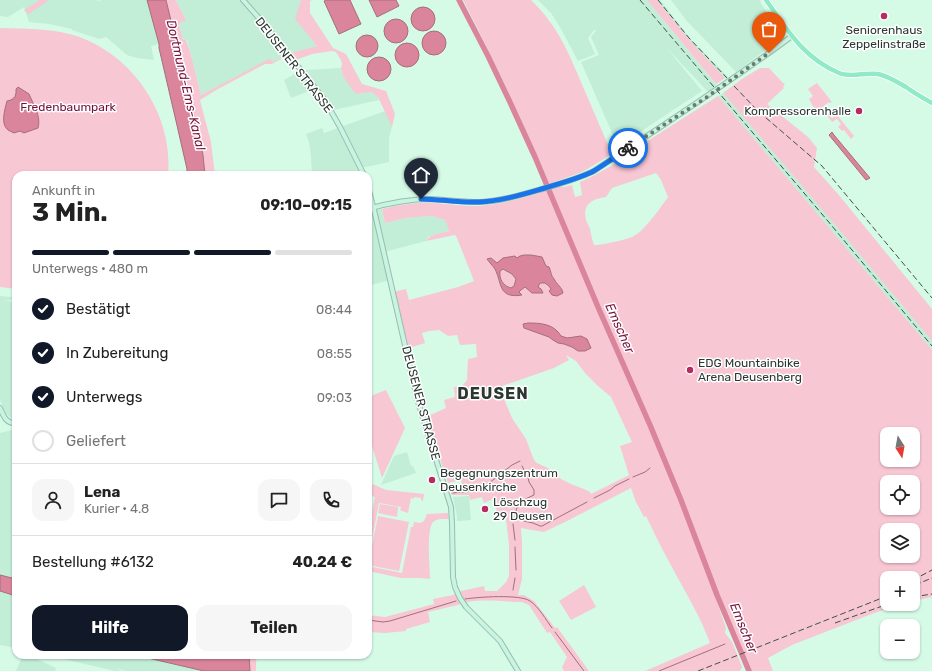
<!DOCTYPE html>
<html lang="de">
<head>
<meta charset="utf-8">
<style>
	:root { --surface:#fff; --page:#f6f6f6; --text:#222; --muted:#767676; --line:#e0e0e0; --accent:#111827 }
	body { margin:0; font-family:Rubik,sans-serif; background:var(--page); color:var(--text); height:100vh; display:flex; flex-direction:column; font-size:15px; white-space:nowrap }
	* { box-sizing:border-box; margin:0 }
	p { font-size:13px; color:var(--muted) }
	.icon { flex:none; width:22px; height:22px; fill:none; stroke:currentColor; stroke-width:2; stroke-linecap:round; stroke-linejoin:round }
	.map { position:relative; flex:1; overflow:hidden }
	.sheet { position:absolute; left:12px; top:171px; width:360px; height:488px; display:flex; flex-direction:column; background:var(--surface); border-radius:12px; box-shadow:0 1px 3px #0004 }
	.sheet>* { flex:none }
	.needle { width:26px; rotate:169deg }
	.fabs { position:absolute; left:880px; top:427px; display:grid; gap:8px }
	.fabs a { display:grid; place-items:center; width:40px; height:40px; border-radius:8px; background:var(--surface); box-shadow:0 1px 3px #0004; font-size:20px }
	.pin { position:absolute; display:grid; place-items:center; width:34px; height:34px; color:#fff; margin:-41px -17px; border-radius:50% 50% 50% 0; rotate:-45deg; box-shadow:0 0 4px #0007 }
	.pin .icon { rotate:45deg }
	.courier { position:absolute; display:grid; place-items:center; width:40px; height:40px; margin:-20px; border:3px solid #1a73e8; border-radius:50%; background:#fff; color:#222; box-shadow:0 1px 5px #0007 }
	.headline em { font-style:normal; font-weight:700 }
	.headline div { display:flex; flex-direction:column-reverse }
	.headline { display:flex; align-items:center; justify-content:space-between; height:68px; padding:0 20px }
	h1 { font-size:26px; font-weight:700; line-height:30px }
	.bar { display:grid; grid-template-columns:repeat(4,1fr); gap:6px 4px; align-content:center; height:48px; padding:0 20px }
	.bar i { height:5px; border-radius:3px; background:var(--line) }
	.bar .on { background:var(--accent) }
	.bar p { grid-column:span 4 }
	.line { display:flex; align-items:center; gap:10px; padding:0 20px; border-top:1px solid var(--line) }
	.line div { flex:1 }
	.round { display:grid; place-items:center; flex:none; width:42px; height:42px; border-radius:12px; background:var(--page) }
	ol { padding:0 20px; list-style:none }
	li { display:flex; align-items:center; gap:12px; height:44px }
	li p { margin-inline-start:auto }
	li .icon { padding:4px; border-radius:50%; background:var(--accent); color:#fff; stroke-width:4 }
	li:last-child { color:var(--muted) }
	li i { width:22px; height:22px; border:2px solid var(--line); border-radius:50% }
	.action { display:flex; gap:8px; margin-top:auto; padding:8px 20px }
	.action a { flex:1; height:46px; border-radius:12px; background:var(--accent); color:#fff; font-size:16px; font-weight:700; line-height:46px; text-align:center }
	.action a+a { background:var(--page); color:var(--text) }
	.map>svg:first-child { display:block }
	.built { fill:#c2edd7 }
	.green { fill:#f7c7d3; fill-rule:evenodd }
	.water { fill:#da859c; stroke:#a56e7c; fill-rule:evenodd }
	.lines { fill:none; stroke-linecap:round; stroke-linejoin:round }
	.stream { stroke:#a56e7c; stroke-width:1 }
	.river { stroke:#da859c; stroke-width:5.5 }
	.secondary-casing { stroke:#99bdaa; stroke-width:6 }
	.primary-casing { stroke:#fff; stroke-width:6 }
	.secondary { stroke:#c8f4e3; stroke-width:4 }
	.primary { stroke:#90eac7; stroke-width:4.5 }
	.rail { stroke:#405148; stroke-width:1; stroke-dasharray:6 3; stroke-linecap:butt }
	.done { stroke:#667c71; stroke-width:4; stroke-dasharray:0 7.2 }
	.route { stroke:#1a73e8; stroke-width:5 }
	.poi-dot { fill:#b72b62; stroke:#fff; stroke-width:1.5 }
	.labels { text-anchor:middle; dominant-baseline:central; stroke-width:3; stroke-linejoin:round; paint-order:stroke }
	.poi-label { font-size:12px; fill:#2a3831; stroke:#fff; text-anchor:start }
	.street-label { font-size:12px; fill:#2a3831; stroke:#fff }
	.park-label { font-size:12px; fill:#760f3b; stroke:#fff }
	.water-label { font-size:13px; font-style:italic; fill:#7b153e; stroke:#fff }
	.district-label { font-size:16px; font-weight:bold; letter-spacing:1px; fill:#2a3831; stroke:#fff }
</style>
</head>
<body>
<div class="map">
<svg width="932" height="671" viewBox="0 0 932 671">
	<rect width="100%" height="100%" fill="#d5fbe7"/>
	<g class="built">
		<polygon points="0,0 97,0 97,1 103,0 147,0 159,44 151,46 154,60 137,58 127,55 106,37 99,39 72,30 72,29 49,24 29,22 24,7 8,17 0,16"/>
		<polygon points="176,0 301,0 296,19 317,46 285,55 273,62 261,64 201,95 190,51 187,40 183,40 179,24 186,20"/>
		<polygon points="538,0 647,0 717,86 708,92 666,47 702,91 631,138 613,135 581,62 599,55 591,37 596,31 594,30 588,38 595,54 578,61 560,27 551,13"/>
		<polygon points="657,0 660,0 689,37 728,77 726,79 692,43"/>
		<polygon points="671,0 760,0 761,4 783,35 783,37 736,72 686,20"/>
		<polygon points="341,68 343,76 358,94 372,92 378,97 379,100 329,111 323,99 314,89 291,98 284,80 298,72 306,70"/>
		<polygon points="723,93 836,226 932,341 932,350 718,96"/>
		<polygon points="385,111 392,127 389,138 389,162 361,168 363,175 312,175 311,156 309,142 306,134 322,128 324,133"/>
		<polygon points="382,209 385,223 406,218 432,216 445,220 449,231 436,234 428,237 426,241 384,252 390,280 368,286 368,212"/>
		<polygon points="0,296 12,297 11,300 4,301 16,302 16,419 11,418 6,414 0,400"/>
		<polygon points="16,429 16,648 0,645 0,433"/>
		<polygon points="407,452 411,466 413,466 416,473 381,485 394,456"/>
		<polygon points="469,496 471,520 458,521 457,521 457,516 453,497"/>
		<polygon points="24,655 28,655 56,668 55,671 16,671 22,657"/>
		<polygon points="46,655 204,655 203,671 126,671 114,668 122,671 115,671"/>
	</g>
	<g class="green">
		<polygon points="40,0 49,0 29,14 27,13 24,10"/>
		<polygon points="166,0 176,0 186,20 179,24 183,40 186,40 190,51 201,95 269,59 273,62 285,55 286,56 272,64 265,64 218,89 200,100 211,142 215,175 205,175 203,155"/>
		<polygon points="301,0 312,0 310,1 310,13 333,48 346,54 362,84 386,91 395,114 392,127 378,97 372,92 358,94 354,92 343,76 341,68 342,64 341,60 336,52 332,51 312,54 296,60 291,53 317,46 295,19"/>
		<path d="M463,0H531C559,27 569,54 584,89C593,110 602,131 611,152V154L609,156L582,172L549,184C523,122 494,60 463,0Z"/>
		<polygon points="647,0 657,0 692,43 725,78 716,84"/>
		<path d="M0,28C24,29 49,28 73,35C131,52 174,114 168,175H16V289L0,287Z"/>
		<polygon points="760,68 769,68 785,85 783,86 784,88 767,104 808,137 817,148 814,167 838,194 932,309 932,341 836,226 723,93 742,79"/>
		<polygon points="817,83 832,102 830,103 829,102 816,112 809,99 813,96 808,89"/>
		<path d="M718,96L932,350V597L913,601V578H887V604H900L869,615L792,645L768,658L773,671H750L736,635L694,535L726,628L725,633L732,642L742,667L740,671H645L710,643C701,618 687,595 674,571C664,553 655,535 646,516L644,517L636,502L631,488L567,521L544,532L521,528L522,543V579L518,595H524L534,601L555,628L557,627L589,671H564L562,667L567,657L550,632L547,633L529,605L522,602C505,602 473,597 458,605L428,612L430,622L406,629V631L385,633L368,632V615L385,617L434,604L433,599L453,595L461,591L484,586L485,591H497L506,582L509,576V545L506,519H503V518H499L493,499L484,503L482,497L470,500L469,495H452L451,492L464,491L461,480L448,483L426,417L446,408L444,400L455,397L454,387L462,386L467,380L468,359L477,357L476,344L460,345L457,335L448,336L439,330L429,331L422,333L425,343L406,349L393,292L406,289L409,300L458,287L474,281L457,238L455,235L426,241C430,234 441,233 449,231L445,220L432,216L406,218L385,223L382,209C399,205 417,202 434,203C449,204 463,206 478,206C506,205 532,194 559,187H564L572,185L575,197L582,195L580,182L595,175L620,161L646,142ZM656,173L661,180L668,197C660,208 644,232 632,237C621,241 609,243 598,245H594C592,240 591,234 590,229C589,226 587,223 586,220C582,204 592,199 606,197L612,188ZM538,256L542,257L546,267L551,272L552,277L555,282L562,289H551L549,286L545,283H540L533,293L525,287L521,290L519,292L521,294L501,287L495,269L487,259L491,258L497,263L517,258ZM537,332L561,336L567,338L581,336L578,351L572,347L564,344L558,343L553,340L549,337ZM566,355L576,361L585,373L598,386L611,397L632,442L620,446L629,475L591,494L590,492L584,489L571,484L561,479L548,468L537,463L534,460L526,439L512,418L499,387L554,368L569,360ZM887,434H913V460H887ZM887,482H913V508H887ZM887,530H913V556H887Z"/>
		<polygon points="828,112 832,118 837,115 854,136 851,139 844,130 842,131 838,127 841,124 837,119 832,122 826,114"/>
		<path d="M503,269L512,274L516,279L514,286L511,288C503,286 499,280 500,271Z"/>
		<polygon points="386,390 405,428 382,478 368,433 368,397"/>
		<polygon points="368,483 375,485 386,490 424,494 423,501 421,500 421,498 414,497 414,499 411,498 408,513 402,511 400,510 401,507 379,503 368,560 368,532 375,497 368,495"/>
		<polygon points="380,504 398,507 397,517 378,513"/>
		<path d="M448,513L449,519C444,519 437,518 433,522C426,530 430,568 430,579L420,578H401L368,571V566L402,573L411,527H413L414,522L420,523L424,521L427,514Z"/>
		<polygon points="378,516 409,522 399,571 368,565"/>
		<polygon points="584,585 596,607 571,620 559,601"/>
		<polygon points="249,655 258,655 256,661 256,671 250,671"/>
	</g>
	<g class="water">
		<polygon points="147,0 166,0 197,128 203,155 205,175 187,175 187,169 176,121 159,48 159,44"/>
		<polygon points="326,0 350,0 361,24 339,34 324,1"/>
		<polygon points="369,0 396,0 399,6 377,17"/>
		<circle cx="423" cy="19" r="12"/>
		<circle cx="396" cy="31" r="12"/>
		<circle cx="434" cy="43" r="12"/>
		<circle cx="367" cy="46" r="11"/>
		<circle cx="407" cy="55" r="12"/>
		<circle cx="379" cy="69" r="12"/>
		<path d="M18,87L29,94L34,105H36L35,107C38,114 40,121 38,128L24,133L20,131L14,133C12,132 10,131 8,130C0,124 5,109 7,101L11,100L15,97L16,93V89Z"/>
		<polygon points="832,132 834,135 870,178 866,180 829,135"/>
		<path d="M524,255H531L542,257L546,266L549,267C551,271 551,276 554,279C557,285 562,287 563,293L557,296L552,295L549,291L551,289L549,286L545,283H540L538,287L541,289L543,293H532L525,287L521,290L519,292L522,295C498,299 502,283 495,269C493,266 489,262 487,259L491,258L497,263L503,258L515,256L517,258L520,256ZM503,269L512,274L516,279L514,286L511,288C503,286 499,279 500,271Z"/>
		<path d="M528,323C541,323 554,324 561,336L567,338L581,336L587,339L591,348L585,351H578L572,347L564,344L558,343L553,340L549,337L524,328L523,324Z"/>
		<polygon points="0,575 16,579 16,596 0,591"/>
		<polygon points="135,655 249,655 250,671 204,671"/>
	</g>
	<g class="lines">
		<g class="stream">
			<path d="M522,466L528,477L529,482L534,490V495C523,500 514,504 516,518L524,521L533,523L540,526H542L587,502"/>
			<polyline points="633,477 645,472 650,468"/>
			<polyline points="452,493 474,491 484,487 512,465 520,461"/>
			<polyline points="594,498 610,490 615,486 629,479"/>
			<polyline points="513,524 515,540"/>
			<polyline points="515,547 516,570"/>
			<polyline points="513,590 515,578"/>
			<path d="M465,599C478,597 520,594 530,601C539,607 546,620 552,628"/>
			<polyline points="368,620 383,622 390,621 456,601"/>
			<polyline points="555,632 584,671"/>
			<polyline points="659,671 725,644"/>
		</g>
		<polyline class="river" points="459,0 488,56 509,100 535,157 598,307 650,425 681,500 717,595 749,671"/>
		<g class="secondary-casing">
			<g id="secondary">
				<polyline points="243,0 265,25 324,99 340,127 364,175"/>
				<polyline points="368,187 375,214 417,398 428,434 451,507 452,523 453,577 455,587 460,598 466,607 500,641 518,671"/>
				<path d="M368,209C389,203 409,199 431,199C447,200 463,202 480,202C501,201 521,195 542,189C560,184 577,179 594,171C660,127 728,84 792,36"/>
				<path d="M0,408C4,417 5,422 16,424"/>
			</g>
		</g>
		<g class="primary-casing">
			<path id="primary" d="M766,0C787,29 803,58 839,73C851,78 865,72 878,74C888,76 897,82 906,87C914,93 923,98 932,103"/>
		</g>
		<use href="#secondary" class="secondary"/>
		<use href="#primary" class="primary"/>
		<g class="rail">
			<polyline points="640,0 827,220 932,346"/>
			<polyline points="658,0 689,38 727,78"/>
			<polyline points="734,86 758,111 822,166 932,298"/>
			<polyline points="913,580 932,570"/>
			<polyline points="915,585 932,578"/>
			<polyline points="913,597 932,594"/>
			<polyline points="835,623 888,604"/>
			<polyline points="698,671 887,596"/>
		</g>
	</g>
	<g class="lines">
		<polyline class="done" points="628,148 707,97 769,53"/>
		<path class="route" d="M421,199C440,199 460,203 479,202C502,201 524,194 545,188C561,183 577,179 592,172C604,165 616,156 628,148"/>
	</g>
	<g class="poi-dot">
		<circle cx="884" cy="16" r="4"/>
		<circle cx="859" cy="111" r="4"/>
		<circle cx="690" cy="370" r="4"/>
		<circle cx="432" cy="480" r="4"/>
		<circle cx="485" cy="509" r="4"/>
	</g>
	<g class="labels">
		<g class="poi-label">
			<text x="884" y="30" text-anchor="middle">Seniorenhaus<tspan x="884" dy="14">Zeppelinstraße</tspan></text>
			<text x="851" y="111" text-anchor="end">Kompressorenhalle</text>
			<text x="698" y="363">EDG Mountainbike<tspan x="698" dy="14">Arena Deusenberg</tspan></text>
			<text x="440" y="473">Begegnungszentrum<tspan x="440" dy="14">Deusenkirche</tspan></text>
			<text x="493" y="502">Löschzug<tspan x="493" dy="14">29 Deusen</tspan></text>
		</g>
		<g class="street-label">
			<text transform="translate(294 65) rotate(52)">DEUSENER STRASSE</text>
			<text transform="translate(421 403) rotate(75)">DEUSENER STRASSE</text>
		</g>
		<g class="park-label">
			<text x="68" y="107">Fredenbaumpark</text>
		</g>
		<g class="water-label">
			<text transform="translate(186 85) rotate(77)">Dortmund-Ems-Kanal</text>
			<text transform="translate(620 328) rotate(66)">Emscher</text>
			<text transform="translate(744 628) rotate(68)">Emscher</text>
		</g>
		<g class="district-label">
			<text x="493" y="393">DEUSEN</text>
		</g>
	</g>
</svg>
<div class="fabs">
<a><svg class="needle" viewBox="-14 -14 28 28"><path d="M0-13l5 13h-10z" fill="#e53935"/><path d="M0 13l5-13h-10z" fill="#767676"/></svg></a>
<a><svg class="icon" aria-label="locate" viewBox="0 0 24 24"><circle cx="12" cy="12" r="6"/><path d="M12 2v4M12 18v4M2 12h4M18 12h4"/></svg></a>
<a><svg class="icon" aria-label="layers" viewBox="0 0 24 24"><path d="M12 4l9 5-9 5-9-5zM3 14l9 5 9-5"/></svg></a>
<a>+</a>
<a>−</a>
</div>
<div class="pin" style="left:769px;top:53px;background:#ea580c"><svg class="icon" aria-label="bag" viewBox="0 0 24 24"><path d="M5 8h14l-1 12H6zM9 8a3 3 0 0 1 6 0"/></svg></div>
<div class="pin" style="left:421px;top:199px;background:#1f2937"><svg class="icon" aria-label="home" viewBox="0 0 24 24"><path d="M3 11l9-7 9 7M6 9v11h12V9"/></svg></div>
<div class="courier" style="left:628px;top:148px"><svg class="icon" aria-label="bike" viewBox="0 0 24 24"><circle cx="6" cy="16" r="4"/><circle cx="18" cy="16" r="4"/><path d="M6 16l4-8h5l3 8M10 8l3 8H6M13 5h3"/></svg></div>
<section class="sheet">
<div class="headline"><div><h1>3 Min.</h1><p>Ankunft in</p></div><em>09:10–09:15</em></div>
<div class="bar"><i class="on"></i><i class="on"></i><i class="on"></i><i></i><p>Unterwegs · 480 m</p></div>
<ol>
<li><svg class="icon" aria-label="check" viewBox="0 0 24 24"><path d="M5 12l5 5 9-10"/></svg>Bestätigt<p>08:44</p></li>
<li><svg class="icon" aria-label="check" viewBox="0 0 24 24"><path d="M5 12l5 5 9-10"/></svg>In Zubereitung<p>08:55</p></li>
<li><svg class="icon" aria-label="check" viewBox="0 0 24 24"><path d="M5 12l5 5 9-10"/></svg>Unterwegs<p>09:03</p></li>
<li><i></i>Geliefert</li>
</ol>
<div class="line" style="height:72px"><a class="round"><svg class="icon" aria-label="person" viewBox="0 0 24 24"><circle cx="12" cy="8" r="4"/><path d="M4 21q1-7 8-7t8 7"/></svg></a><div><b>Lena</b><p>Kurier · 4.8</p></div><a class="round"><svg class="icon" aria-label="chat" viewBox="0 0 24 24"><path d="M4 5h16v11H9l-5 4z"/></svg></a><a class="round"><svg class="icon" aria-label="phone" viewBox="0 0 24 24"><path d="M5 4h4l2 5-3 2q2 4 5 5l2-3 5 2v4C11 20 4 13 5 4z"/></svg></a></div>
<div class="line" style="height:52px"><div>Bestellung #6132</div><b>40.24 €</b></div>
<div class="action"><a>Hilfe</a><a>Teilen</a></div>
</section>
</div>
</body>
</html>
